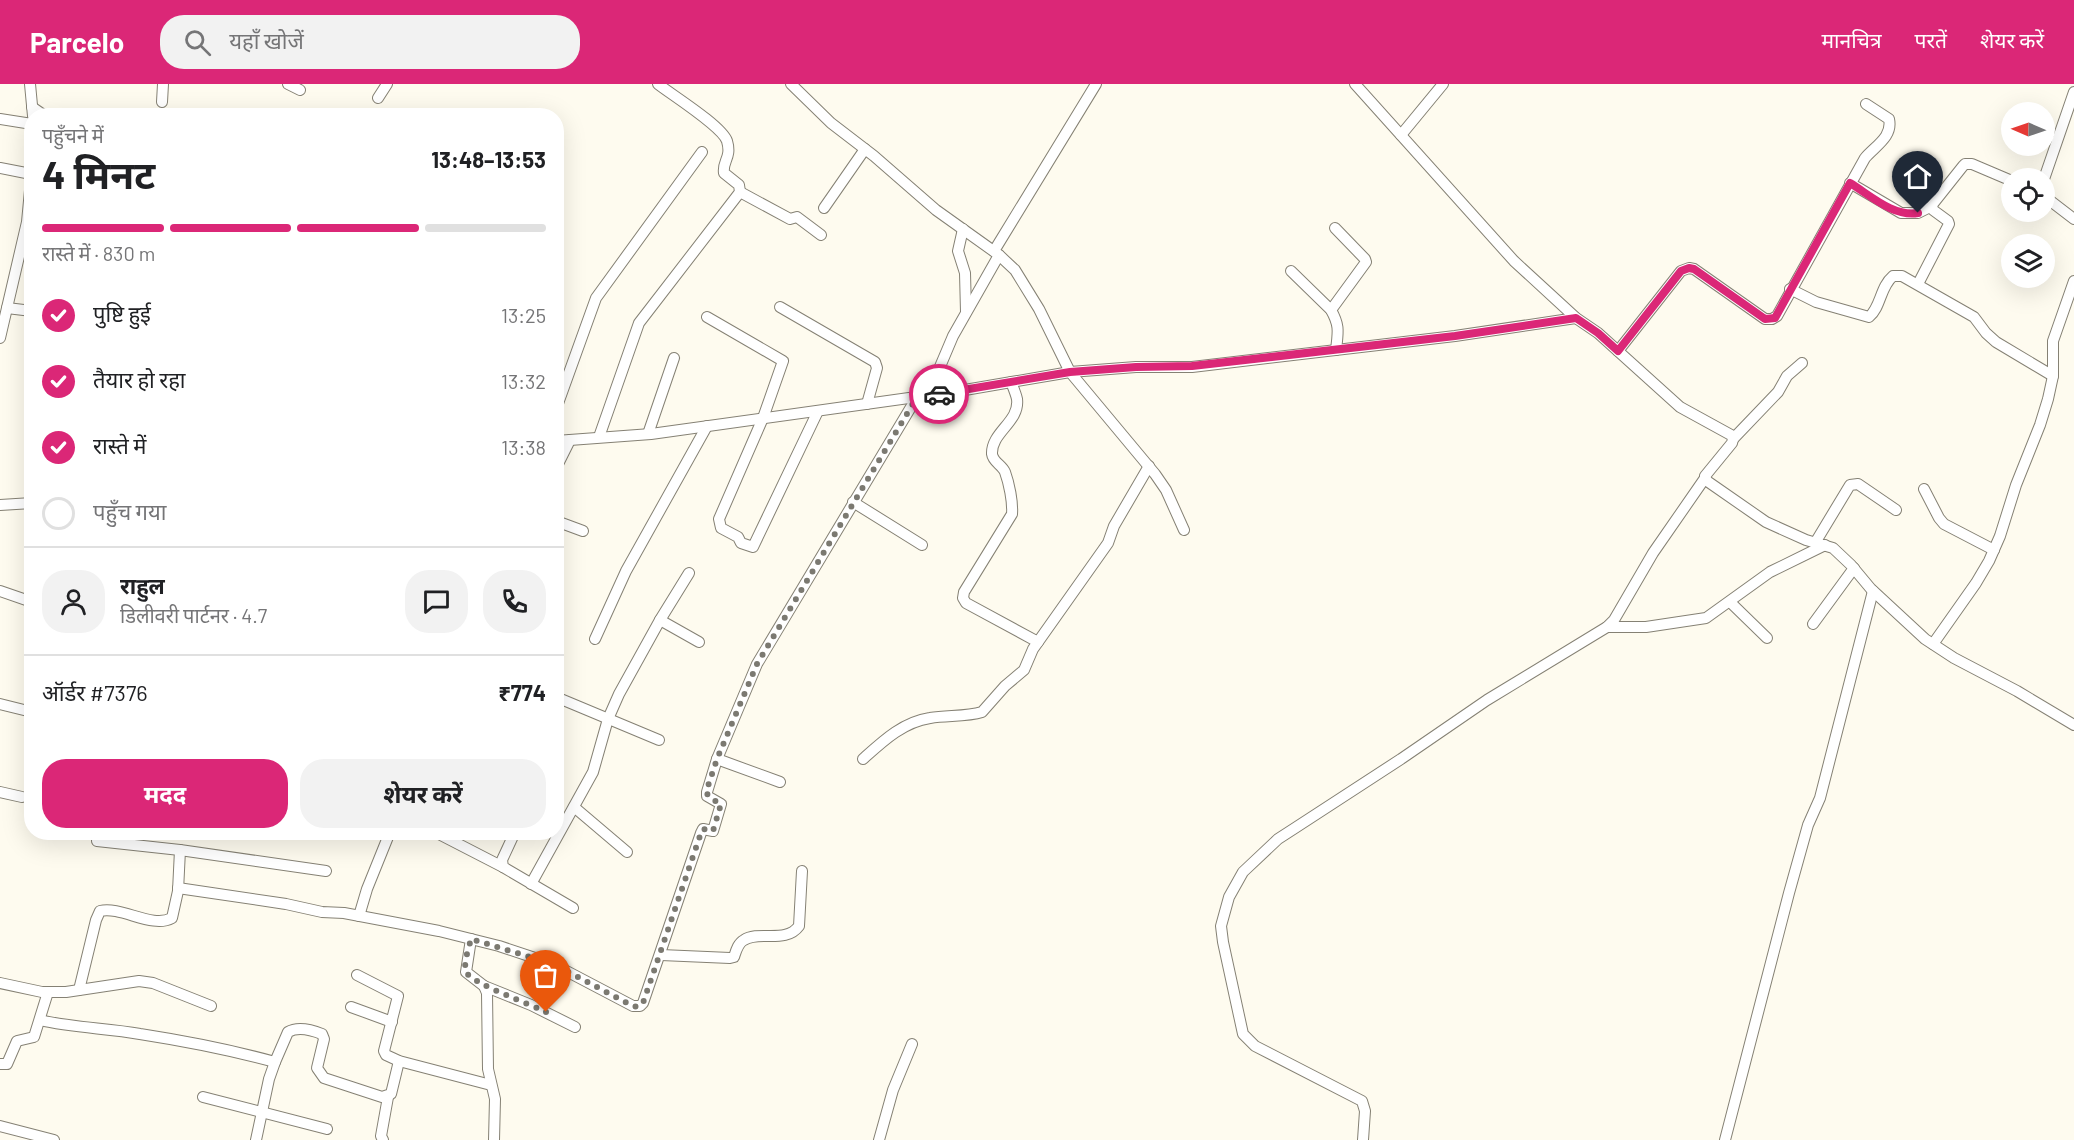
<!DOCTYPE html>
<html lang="hi">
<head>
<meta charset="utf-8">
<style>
	:root { --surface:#fff; --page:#f2f2f2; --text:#202124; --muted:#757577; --line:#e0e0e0; --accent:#db2777 }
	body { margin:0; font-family:Barlow,"Noto Sans Devanagari",sans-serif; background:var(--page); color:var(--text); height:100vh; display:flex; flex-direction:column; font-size:22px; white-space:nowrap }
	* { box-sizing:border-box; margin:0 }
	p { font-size:20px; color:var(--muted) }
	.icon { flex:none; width:33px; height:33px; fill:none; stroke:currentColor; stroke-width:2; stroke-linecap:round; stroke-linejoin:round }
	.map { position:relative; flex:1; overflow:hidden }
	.details { position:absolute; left:24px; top:24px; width:540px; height:732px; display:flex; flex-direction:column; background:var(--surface); border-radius:24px; box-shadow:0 6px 24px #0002 }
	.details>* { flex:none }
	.needle { width:39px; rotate:272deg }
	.buttons { position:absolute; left:2001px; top:18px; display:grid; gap:12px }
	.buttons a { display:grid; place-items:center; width:54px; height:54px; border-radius:50%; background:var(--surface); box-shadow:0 6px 24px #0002; font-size:30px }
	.pin { position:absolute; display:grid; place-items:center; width:51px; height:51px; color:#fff; margin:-62px -26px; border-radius:50% 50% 50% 0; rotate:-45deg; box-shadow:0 0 6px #0007 }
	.pin .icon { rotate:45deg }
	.courier { position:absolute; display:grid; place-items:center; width:60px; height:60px; margin:-30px; border:4px solid #db2777; border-radius:50%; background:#fff; color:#222; box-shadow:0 2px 8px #0007 }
	.head em { font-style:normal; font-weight:700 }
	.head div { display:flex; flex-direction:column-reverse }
	.head { display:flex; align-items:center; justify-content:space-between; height:102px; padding:0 18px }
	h1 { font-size:39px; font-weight:700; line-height:45px }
	.bar { display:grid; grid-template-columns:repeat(4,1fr); gap:9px 6px; align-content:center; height:72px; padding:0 18px }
	.bar i { height:8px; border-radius:4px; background:var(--line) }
	.bar .on { background:var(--accent) }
	.bar p { grid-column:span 4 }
	.line { display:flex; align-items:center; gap:15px; padding:0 18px; border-top:2px solid var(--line) }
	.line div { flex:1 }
	.round { display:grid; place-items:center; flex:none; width:63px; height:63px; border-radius:24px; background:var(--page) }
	ol { padding:0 18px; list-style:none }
	li { display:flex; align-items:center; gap:18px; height:66px }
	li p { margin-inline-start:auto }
	li .icon { padding:6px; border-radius:50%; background:var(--accent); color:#fff; stroke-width:4 }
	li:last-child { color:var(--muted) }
	li i { width:33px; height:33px; border:3px solid var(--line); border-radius:50% }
	.primary-button { display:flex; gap:12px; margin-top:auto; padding:12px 18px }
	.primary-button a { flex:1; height:69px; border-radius:24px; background:var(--accent); color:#fff; font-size:24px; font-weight:700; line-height:69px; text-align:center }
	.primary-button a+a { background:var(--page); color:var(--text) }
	header { display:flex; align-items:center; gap:36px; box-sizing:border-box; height:84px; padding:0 30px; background:var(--accent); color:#fff }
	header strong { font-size:28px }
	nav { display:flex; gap:33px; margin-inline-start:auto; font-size:21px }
	.search { width:420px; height:54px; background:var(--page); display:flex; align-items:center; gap:15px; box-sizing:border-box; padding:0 21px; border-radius:24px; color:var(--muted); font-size:22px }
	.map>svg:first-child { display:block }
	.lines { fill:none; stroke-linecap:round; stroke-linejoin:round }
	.minor-casing { stroke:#858174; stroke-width:12 }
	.minor { stroke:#fff; stroke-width:10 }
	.done { stroke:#7b7971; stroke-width:6; stroke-dasharray:0 10.8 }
	.route { stroke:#db2777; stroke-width:8 }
</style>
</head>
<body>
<header>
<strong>Parcelo</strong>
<div class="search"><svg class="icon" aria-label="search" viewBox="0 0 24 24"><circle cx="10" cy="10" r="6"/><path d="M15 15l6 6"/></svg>यहाँ खोजें</div>
<nav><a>मानचित्र</a><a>परतें</a><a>शेयर करें</a></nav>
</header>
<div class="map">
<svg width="2074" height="1056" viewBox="0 0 2074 1056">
	<rect width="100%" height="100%" fill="#fefbef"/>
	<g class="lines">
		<g class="minor-casing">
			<g id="minor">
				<polyline points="30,0 33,32"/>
				<polyline points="288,0 300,6"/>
				<polyline points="791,0 831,39 874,72 936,126 999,171 1015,186 1039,225 1070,288 1155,390 1166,406 1184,446"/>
				<polyline points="1355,0 1514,177 1576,234 1598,249 1680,323 1731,351 1733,355 1732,359 1705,392 1707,397 1766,438 1806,456 1833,464 1851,481 1871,505 1925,555 1954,574 2017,607 2074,641"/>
				<polyline points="378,14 387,0"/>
				<polyline points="162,18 163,0"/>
				<polyline points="32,23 45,32"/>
				<polyline points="0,35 32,40"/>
				<polyline points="1401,51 1443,0"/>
				<polyline points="0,84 31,90"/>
				<polyline points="2044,95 2074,8"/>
				<polyline points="1850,99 1901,129 1918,129 1932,122"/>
				<polyline points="740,108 790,135 797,133 821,151"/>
				<polyline points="2044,112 2074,135"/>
				<polyline points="824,124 865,65"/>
				<polyline points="963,145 958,167 965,189 966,228"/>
				<polyline points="994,167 1096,0"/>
				<path d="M1291,187L1331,226C1340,242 1338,248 1336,266"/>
				<polyline points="1918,200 1949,140 1948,137 1933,126 1932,121 1963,82 1965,80 1972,80 2012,97"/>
				<path d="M1790,205L1816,218L1869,233C1881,223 1880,203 1893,192H1902L1974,233L1986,249L1996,258L2053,292"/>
				<polyline points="780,223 875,278 877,284 867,320"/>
				<polyline points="7,224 32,227"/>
				<polyline points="1331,226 1366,178 1365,175 1335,144"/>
				<polyline points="707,233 783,277 763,334 719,435 721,444 738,453 741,459 753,463 818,327"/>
				<polyline points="0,254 27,138 32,85"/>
				<path d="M1618,267L1681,187L1689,184L1694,185L1765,235H1772L1777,232L1865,74C1875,62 1893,53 1889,35L1866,20"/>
				<path d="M1011,298C1013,303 1016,310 1017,315C1020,338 991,348 992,370C993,378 1002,381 1005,388C1009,399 1013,418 1012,430L964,508L963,514L966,519L1038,558"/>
				<polyline points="928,311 953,252 999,171"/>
				<polyline points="556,325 596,214 702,68"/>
				<polyline points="648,350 674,274"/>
				<path d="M599,353L639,239L740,108L739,101L724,89C722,77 732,74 727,57C722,42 672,11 658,0"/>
				<polyline points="1733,355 1778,308 1787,292 1802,279"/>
				<polyline points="556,357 651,350 959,307 1070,288 1136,283 1192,283 1455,252 1576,234"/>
				<polyline points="556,384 570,356"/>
				<polyline points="1924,405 1939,434 1944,440 1994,466"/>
				<polyline points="853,418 922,461"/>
				<polyline points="0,421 32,419"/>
				<polyline points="556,437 583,447"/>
				<polyline points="1815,459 1850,401 1858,400 1896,426"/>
				<polyline points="0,507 32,518"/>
				<polyline points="1730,518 1767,554"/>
				<polyline points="660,536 699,558"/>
				<polyline points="1813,540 1854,484"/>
				<polyline points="1607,543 1646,543 1706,534 1770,488 1825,461"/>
				<polyline points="595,555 626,487 707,342"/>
				<polyline points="1933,560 1976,499 1989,477 2000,452 2016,401 2040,341 2048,315 2053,292 2053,257 2074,197"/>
				<polyline points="556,613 659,656"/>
				<polyline points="0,620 32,628"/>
				<polyline points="717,675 780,698"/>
				<path d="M863,675C883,657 903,638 930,634C947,631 966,633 982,628L1005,602L1024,586L1033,565L1108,459L1114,442L1149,382"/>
				<polyline points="0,708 22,713"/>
				<polyline points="574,723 627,768"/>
				<polyline points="435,748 503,783"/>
				<polyline points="515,748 502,776 503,783 573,824"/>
				<polyline points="97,757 180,766 326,787"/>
				<polyline points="531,800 593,688 608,635 619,610 660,536 689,489"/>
				<polyline points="178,804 286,820 322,828 344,829 439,847 499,862 553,880 633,922 640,922 643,919 701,749 703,745 713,747 721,720 707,712 707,708 717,675 757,580 917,313"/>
				<polyline points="359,832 367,805 390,748"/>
				<polyline points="471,855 466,888 484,902 487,909 488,985 495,1015 494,1056"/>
				<path d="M661,871L730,874L734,873C736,867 738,859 744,856C759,846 786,860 799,842L802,787"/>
				<polyline points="357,891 398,912 384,967 386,971 399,977 491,1001"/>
				<polyline points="0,899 42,908 66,908 139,897 153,899 211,922"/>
				<polyline points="484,902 531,921 575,943"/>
				<path d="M79,906L96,836L100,827C122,822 152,845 172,834L178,807L180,766"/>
				<polyline points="351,923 392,938"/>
				<path d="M40,936C73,944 107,944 140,950C185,957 231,966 275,978L269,995L256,1056"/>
				<path d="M275,978L288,948C298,942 312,946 322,950L324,955L317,984L324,994L382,1013L391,1010L399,977"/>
				<polyline points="0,980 7,980 17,957 34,953 48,908"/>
				<polyline points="203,1013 327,1045"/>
				<polyline points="0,1042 54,1056"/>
				<polyline points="383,1056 381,1052 388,1013"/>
				<polyline points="879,1056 893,1006 912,960"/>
				<polyline points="1363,1056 1365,1027 1362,1017 1255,962 1243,950 1223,858 1221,842 1229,813 1243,788 1278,755 1295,744 1401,675 1487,616 1607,543 1614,536 1653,469 1705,394"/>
				<polyline points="1725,1056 1789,809 1808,741 1820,714 1873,507"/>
			</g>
		</g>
		<use href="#minor" class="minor"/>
	</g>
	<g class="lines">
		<path class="done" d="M546,928C532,921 471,899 466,888C463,880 469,863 471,855L553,880L633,922L637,923L643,919L701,749L703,745L713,747L721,720L710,714L706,708L717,675L757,580L917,313L939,310"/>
		<path class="route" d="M939,310L1070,288L1136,283L1192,282L1455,252L1576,234L1598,249L1618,267L1681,187L1689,184L1694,185L1765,235L1775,234L1850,99C1870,111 1893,133 1918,129"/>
	</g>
</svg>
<div class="buttons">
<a><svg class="needle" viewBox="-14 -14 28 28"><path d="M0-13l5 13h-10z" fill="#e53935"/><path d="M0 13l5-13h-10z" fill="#757577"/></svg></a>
<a><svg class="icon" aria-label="locate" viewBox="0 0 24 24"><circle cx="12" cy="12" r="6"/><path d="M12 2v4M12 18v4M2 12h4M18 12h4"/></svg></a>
<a><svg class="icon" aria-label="layers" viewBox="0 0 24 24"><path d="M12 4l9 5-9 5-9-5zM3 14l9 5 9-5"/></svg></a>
</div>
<div class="pin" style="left:546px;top:928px;background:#ea580c"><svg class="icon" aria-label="bag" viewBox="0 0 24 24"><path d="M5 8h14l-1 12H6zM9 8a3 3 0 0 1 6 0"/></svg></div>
<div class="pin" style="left:1918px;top:129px;background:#1f2937"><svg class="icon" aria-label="home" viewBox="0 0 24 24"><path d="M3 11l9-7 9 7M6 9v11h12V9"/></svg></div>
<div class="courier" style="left:939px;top:310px"><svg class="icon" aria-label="car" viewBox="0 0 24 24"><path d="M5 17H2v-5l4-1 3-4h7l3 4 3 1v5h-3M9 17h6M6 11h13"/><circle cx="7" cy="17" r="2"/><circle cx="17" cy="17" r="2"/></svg></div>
<section class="details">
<div class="head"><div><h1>4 मिनट</h1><p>पहुँचने में</p></div><em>13:48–13:53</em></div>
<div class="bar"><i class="on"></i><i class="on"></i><i class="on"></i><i></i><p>रास्ते में · 830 m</p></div>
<ol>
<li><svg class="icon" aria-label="check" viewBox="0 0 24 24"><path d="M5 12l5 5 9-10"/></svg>पुष्टि हुई<p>13:25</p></li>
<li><svg class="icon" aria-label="check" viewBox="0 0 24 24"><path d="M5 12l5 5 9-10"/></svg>तैयार हो रहा<p>13:32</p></li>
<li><svg class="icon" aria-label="check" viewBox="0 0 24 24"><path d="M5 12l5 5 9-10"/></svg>रास्ते में<p>13:38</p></li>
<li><i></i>पहुँच गया</li>
</ol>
<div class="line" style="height:108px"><a class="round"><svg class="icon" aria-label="person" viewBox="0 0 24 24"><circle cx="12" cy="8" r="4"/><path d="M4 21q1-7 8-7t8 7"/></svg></a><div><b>राहुल</b><p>डिलीवरी पार्टनर · 4.7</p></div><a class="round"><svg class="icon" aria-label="chat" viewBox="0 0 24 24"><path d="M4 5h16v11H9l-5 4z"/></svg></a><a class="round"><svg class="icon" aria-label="phone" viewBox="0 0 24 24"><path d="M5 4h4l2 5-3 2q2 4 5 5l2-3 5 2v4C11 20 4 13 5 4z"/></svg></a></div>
<div class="line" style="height:78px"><div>ऑर्डर #7376</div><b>₹774</b></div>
<div class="primary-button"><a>मदद</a><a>शेयर करें</a></div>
</section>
</div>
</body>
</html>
